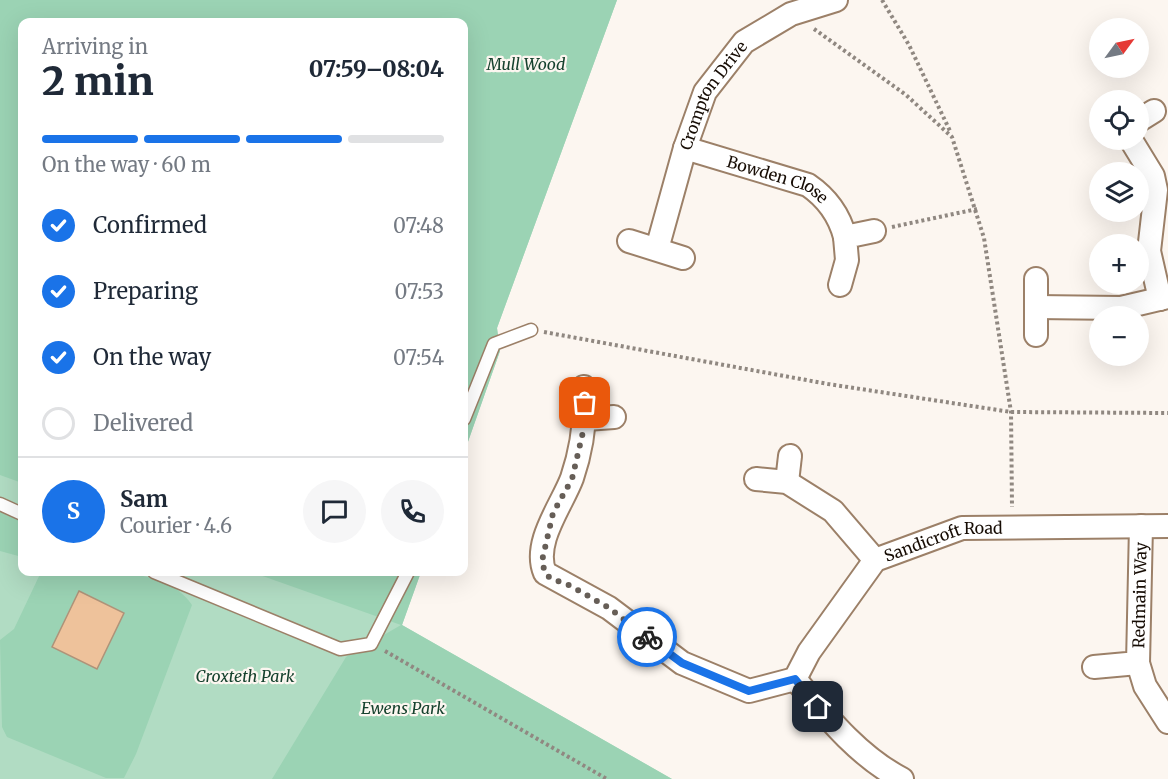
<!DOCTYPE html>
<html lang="en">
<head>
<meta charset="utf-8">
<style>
	:root { --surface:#fff; --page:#f6f6f7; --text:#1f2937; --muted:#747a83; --line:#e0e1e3; --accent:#1a73e8 }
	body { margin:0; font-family:Merriweather,serif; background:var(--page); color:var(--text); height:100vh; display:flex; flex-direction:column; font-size:22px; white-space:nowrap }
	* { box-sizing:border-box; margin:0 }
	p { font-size:20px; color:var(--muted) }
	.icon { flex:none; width:33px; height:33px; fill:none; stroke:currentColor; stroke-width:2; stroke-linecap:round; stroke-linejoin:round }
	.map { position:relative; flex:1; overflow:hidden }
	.drawer { position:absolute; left:18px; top:18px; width:450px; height:558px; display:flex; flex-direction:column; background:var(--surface); border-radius:12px; box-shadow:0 6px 24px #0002 }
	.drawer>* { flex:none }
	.needle { width:39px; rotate:57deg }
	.tools { position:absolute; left:1089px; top:18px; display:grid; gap:12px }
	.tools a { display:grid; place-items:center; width:60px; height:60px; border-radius:50%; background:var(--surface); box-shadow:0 6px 24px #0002; font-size:30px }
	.pin { position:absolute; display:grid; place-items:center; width:51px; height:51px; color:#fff; margin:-26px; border-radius:12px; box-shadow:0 3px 9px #0006 }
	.courier { position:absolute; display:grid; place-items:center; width:60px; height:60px; margin:-30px; border:4px solid #1a73e8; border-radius:50%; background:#fff; color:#222; box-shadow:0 2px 8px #0007 }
	.overview em { font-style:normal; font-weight:800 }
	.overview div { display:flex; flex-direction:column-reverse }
	.overview { display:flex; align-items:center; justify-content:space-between; height:102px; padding:0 24px }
	h1 { font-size:39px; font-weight:800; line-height:45px }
	.bar { display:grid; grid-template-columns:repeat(4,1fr); gap:9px 6px; align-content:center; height:72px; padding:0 24px }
	.bar i { height:8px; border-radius:4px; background:var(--line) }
	.bar .active { background:var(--accent) }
	.bar p { grid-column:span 4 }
	.line { display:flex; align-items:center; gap:15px; padding:0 24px; border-top:2px solid var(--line) }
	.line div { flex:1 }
	.round { display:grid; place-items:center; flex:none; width:63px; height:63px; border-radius:32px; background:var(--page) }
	ol { padding:0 24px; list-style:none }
	li { display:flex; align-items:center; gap:18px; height:66px }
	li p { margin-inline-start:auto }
	li .icon { padding:6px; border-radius:50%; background:var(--accent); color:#fff; stroke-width:4 }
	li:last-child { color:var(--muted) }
	li i { width:33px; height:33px; border:3px solid var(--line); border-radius:50% }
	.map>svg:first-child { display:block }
	.green { fill:#b1dcc3 }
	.forest { fill:#9bd3b4; fill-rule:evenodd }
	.building { fill:#eec29b; stroke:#af9379; stroke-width:1.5 }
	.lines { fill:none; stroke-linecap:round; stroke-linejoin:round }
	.lane-casing { stroke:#9c8068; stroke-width:15 }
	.street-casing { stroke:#9c8068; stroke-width:26 }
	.path { stroke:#908881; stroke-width:4; stroke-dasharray:3 3; stroke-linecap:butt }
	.lane { stroke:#fff; stroke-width:12 }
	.street { stroke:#fff; stroke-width:22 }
	.done { stroke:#665e57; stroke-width:6; stroke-dasharray:0 10.8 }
	.route { stroke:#1a73e8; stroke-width:8 }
	.labels { text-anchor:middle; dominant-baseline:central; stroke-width:4.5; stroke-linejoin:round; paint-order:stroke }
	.park-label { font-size:16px; font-style:italic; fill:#15412d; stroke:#fcf6f0 }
	.street-label { font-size:16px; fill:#160c04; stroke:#fcf6f0 }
</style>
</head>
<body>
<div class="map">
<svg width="1168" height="779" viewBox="0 0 1168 779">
	<rect width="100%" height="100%" fill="#fcf6f0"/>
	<polygon class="green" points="0,0 617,0 497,328 500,351 464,453 464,22 22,22 22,572 421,572 402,625 672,779 0,779"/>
	<g class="forest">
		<polygon points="0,0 617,0 497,328 500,351 464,453 464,22 22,22 22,483 0,475"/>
		<polygon points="0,512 22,522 22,557 0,551"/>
		<path d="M41,572C86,572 165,563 192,605L136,754L124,778H106L7,737L2,727L0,640L14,629ZM79,591L124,613L97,668L52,647Z"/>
		<polygon points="251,572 421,572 402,625 672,779 272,779 346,657 401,625"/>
	</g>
	<polygon class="building" points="79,591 124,613 97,669 52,647"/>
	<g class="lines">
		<g class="lane-casing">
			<g id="lane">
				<polyline points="464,419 494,344 531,330"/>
				<polyline points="0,504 22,514"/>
				<polyline points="154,572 340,649 371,644 408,572"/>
			</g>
		</g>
		<g class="street-casing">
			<g id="street">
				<polyline points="1138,121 1154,111"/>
				<polyline points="1131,140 1153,176 1156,190 1149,251 1160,299"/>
				<path id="s1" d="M685,148L808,185C827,198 839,214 845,237"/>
				<polyline points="629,241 683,258"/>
				<path id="s2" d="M657,249L685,148L705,92L744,42L791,14L836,0"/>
				<polyline points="1036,279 1036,335"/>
				<polyline points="840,285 847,260 845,237 874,231"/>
				<polyline points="1036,307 1121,308 1168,297"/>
				<path id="s3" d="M584,387C586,417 582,449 572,478C562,505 532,543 545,573L609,608L682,663L749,691L795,679L809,652L875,560L962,528L1168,526"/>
				<polyline points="586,419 614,417"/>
				<polyline points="756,479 787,482 833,511 875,560"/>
				<polyline points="787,482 790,456"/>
				<polyline points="1138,663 1145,686 1168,722"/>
				<path id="s4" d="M1094,667L1138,663L1141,526"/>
				<path d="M795,679C826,716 859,757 902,779"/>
			</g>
		</g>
		<g class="path">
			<polyline points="882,0 909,45 951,133"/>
			<polyline points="814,29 906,95 952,137 984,238 1011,412 1012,507"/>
			<polyline points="892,227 977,209"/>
			<polyline points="544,332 828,384 1011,412 1168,413"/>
			<polyline points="385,651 607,779"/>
		</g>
		<use href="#lane" class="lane"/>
		<use href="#street" class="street"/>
	</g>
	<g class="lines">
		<polyline class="done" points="585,403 586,419 572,479 553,513 542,561 545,573 550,578 571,586 609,608 647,637"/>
		<polyline class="route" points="647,637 682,663 749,691 795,679 818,707"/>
	</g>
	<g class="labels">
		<g class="park-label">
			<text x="526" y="64">Mull Wood</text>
			<text x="245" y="676">Croxteth Park</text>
			<text x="403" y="708">Ewens Park</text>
		</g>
		<g class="street-label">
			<text stroke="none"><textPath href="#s2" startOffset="165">Crompton Drive</textPath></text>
			<text stroke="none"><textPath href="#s1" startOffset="98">Bowden Close</textPath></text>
			<text stroke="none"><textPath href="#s3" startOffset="694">Sandicroft Road</textPath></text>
			<text stroke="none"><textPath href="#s4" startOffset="112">Redmain Way</textPath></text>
		</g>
	</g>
</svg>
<div class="tools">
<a><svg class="needle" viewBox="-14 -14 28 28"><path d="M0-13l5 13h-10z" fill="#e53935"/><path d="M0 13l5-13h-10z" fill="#747a83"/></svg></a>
<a><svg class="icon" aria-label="locate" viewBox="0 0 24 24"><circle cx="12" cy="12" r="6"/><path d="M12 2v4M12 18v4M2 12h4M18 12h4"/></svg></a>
<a><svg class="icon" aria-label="layers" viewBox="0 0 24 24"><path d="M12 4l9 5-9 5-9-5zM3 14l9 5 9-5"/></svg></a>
<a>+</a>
<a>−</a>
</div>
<div class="pin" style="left:585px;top:403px;background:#ea580c"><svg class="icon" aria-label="bag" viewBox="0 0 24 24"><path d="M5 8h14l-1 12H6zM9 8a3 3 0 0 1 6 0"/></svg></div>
<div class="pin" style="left:818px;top:707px;background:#1f2937"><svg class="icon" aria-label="home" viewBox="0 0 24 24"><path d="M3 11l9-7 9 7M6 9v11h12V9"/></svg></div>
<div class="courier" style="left:647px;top:637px"><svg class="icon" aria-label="bike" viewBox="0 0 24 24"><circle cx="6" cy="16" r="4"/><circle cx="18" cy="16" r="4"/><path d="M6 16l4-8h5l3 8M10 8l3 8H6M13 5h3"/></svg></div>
<section class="drawer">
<div class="overview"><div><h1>2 min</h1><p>Arriving in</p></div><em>07:59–08:04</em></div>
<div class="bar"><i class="active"></i><i class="active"></i><i class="active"></i><i></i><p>On the way · 60 m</p></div>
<ol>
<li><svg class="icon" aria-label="check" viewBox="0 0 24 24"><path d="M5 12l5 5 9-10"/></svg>Confirmed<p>07:48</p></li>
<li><svg class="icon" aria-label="check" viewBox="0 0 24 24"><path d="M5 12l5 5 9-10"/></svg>Preparing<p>07:53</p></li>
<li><svg class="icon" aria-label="check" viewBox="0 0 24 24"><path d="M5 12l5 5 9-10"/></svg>On the way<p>07:54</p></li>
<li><i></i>Delivered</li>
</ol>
<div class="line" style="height:108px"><b class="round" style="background:var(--accent);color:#fff">S</b><div><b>Sam</b><p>Courier · 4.6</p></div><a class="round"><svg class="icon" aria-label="chat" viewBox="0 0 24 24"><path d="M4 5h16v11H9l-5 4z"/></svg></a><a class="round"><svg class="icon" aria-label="phone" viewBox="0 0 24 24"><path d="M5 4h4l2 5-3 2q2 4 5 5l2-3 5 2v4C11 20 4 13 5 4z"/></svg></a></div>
</section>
</div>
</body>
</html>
